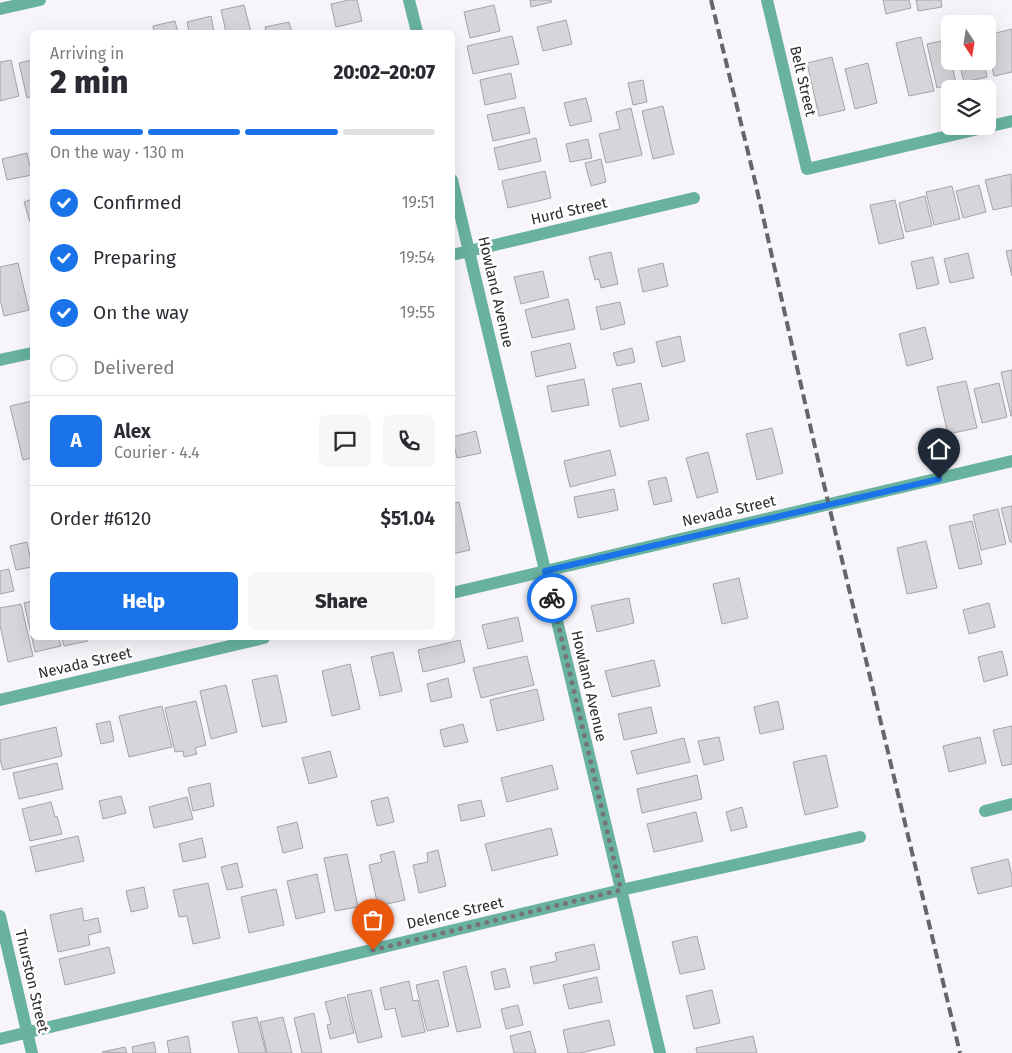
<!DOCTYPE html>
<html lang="en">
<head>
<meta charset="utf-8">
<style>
	:root { --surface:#fff; --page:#f7f7f7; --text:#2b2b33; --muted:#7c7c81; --line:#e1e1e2; --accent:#1a73e8 }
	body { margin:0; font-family:"Fira Sans",sans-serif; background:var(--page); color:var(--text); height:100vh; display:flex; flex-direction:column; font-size:19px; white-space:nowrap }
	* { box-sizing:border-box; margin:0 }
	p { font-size:16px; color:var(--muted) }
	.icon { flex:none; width:28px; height:28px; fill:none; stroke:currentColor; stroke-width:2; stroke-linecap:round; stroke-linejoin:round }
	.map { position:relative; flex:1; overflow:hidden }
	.side { position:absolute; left:30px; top:30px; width:425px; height:610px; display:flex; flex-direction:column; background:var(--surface); border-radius:8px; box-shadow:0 5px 20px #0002 }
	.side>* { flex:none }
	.needle { width:32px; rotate:168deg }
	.tools { position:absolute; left:941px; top:15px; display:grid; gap:10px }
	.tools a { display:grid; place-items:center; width:55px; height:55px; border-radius:8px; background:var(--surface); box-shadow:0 5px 20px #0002; font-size:25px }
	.pin { position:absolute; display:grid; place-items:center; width:42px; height:42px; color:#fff; margin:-51px -21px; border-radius:50% 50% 50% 0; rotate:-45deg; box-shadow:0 0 5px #0007 }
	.pin .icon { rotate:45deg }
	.courier { position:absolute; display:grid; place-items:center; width:50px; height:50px; margin:-25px; border:4px solid #1a73e8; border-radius:50%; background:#fff; color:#222; box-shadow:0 1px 6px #0007 }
	.overview em { font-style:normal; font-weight:800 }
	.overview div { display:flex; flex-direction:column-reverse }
	.overview { display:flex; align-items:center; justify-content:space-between; height:85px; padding:0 20px }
	h1 { font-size:32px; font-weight:800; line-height:38px }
	.bar { display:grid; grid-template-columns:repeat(4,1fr); gap:8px 5px; align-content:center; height:60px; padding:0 20px }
	.bar i { height:6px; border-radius:4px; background:var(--line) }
	.bar .current { background:var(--accent) }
	.bar p { grid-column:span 4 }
	.line { display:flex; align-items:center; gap:12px; padding:0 20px; border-top:1px solid var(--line) }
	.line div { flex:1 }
	.round { display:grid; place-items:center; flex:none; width:52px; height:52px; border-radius:8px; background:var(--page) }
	ol { padding:0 20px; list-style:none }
	li { display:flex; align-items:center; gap:15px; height:55px }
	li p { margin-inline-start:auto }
	li .icon { padding:5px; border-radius:50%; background:var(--accent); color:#fff; stroke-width:4 }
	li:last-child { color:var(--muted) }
	li i { width:28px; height:28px; border:2px solid var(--line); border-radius:50% }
	.cta { display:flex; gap:10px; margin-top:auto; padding:10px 20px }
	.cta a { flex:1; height:58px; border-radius:8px; background:var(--accent); color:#fff; font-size:20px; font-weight:800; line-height:58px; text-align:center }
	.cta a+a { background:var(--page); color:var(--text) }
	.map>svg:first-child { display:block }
	.building { fill:#d7d5da; stroke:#a6a3a8 }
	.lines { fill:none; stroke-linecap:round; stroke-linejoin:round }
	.minor { stroke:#68b29f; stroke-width:12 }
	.rail { stroke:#666567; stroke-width:4; stroke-dasharray:10 5; stroke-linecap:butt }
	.done { stroke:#757376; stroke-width:5; stroke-dasharray:0 9 }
	.route { stroke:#1a73e8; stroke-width:6 }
	.labels { text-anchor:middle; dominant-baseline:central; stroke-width:5; stroke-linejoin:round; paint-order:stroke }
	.street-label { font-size:15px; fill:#2e2d2f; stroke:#fff }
</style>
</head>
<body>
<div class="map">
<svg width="1012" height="1053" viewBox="0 0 1012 1053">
	<rect width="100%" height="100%" fill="#f8f5fa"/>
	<g class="building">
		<polygon points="349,0 357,0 362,21 336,27 331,4"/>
		<polygon points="530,0 551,0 552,2 531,7"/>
		<polygon points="883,0 909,0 911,8 886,14"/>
		<polygon points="916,0 941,0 942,7 918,11"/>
		<polygon points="244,5 251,32 226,32 221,10"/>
		<polygon points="494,5 500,31 470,38 464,12"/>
		<polygon points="211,16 214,32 189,32 187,22"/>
		<polygon points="566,20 572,44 543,51 537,27"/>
		<polygon points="175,21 178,32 154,32 153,26"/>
		<polygon points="289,22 292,32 266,32 265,27"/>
		<polygon points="1012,29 1012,72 994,76 988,49 988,35"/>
		<polygon points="512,36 519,64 473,74 467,46"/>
		<polygon points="921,37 934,91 909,96 896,43"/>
		<polygon points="946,40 956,83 937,88 927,44"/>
		<polygon points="832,57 845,110 819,116 807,63"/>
		<polygon points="11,60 19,96 0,101 0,62"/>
		<polygon points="32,60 32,96 27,98 19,63"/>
		<polygon points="959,61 984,61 987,77 964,82"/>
		<polygon points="868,63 877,103 855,109 845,69"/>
		<polygon points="511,73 516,98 485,105 480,80"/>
		<polygon points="643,80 647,102 633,105 628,83"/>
		<polygon points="586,98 592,121 570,126 564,103"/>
		<polygon points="663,106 674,154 653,159 642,111"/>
		<polygon points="524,107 530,133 493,141 487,115"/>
		<polygon points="631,108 642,155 606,163 599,134 620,129 616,112"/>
		<polygon points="536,138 541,161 499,170 494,148"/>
		<polygon points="588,139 592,158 570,162 566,144"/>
		<polygon points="27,153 32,175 7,180 2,159"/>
		<polygon points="601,159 606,182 591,186 585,163"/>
		<polygon points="545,171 551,198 508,208 502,181"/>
		<polygon points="1011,174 1012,206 993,210 985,180"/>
		<polygon points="979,185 986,212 963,218 956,191"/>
		<polygon points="952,186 960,219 934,225 926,192"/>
		<polygon points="925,196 932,226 906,232 899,203"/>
		<polygon points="32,199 32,222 30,222 24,202"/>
		<polygon points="895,200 904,238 879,244 870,205"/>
		<polygon points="1012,250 1012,276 1006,251"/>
		<polygon points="611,252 618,284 601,288 599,279 595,280 589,257"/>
		<polygon points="968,253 974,278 950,283 944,259"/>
		<polygon points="933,257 939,284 917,289 911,262"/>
		<polygon points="18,263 29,310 4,316 0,299 0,267"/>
		<polygon points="663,263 668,286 643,292 638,269"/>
		<polygon points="543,271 549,297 521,304 514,277"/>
		<polygon points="568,299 575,329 532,338 525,310"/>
		<polygon points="620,302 625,324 601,330 596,307"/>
		<polygon points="925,327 933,359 907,366 899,334"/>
		<polygon points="680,336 685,361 662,367 656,342"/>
		<polygon points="570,343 576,368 536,377 531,352"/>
		<polygon points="632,348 635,362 617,366 613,353"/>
		<polygon points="1012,370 1012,416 1011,416 1001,372"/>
		<polygon points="584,379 589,405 552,412 547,386"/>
		<polygon points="966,381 977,428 948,434 937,387"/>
		<polygon points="641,383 649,420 620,427 612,389"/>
		<polygon points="999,383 1007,417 982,423 974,389"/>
		<polygon points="32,401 32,458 23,460 10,406"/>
		<polygon points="772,428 783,473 757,480 746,434"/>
		<polygon points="476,431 481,453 457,458 452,437"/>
		<polygon points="610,450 616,475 570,487 564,461"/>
		<polygon points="708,452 718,492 697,498 686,458"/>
		<polygon points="666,477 672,501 654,505 648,481"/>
		<polygon points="614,489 618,510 578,518 574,497"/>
		<polygon points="459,502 470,550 452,554 452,504"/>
		<polygon points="1012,506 1012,542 1010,542 1001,508"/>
		<polygon points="998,509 1006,544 981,550 973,515"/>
		<polygon points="972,521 982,564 959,569 949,526"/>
		<polygon points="926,541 937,588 907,594 897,548"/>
		<polygon points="27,542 32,567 16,570 10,546"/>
		<polygon points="9,569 14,591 0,594 0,571"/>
		<polygon points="739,578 748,618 722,624 713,584"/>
		<polygon points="629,598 634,623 597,632 591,606"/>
		<polygon points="32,601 32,638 59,638 61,646 35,652 24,603"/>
		<polygon points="989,603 995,627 969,634 963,610"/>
		<polygon points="21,604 33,656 8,662 0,625 0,608"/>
		<polygon points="518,617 523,641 488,649 482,625"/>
		<polygon points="62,638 87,638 88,641 64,646"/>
		<polygon points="460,640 465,662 423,672 418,650"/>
		<polygon points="1002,651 1008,675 984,682 978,657"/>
		<polygon points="393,652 402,691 380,696 371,657"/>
		<polygon points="527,656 534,685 481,698 473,668"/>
		<polygon points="654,660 660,686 612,697 605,671"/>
		<polygon points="350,664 360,709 332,716 322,671"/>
		<polygon points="277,675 287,722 262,727 252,680"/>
		<polygon points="448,678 452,697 431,702 427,684"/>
		<polygon points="226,685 237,732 211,739 200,691"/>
		<polygon points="537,689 544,720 497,731 490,700"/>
		<polygon points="196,701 206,745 195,748 197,754 184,757 183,751 175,752 165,708"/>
		<polygon points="778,701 784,729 760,734 754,707"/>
		<polygon points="162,706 172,747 129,757 119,716"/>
		<polygon points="651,707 657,733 624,740 618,714"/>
		<polygon points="110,721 114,741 101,744 96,724"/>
		<polygon points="463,724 468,742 444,747 440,730"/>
		<polygon points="1012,726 1012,764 1002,766 993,730"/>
		<polygon points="56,727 62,756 3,770 0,759 0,740"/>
		<polygon points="719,737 724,760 704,765 698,741"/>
		<polygon points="980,737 986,763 949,772 943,746"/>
		<polygon points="684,738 690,762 637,774 631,751"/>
		<polygon points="330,751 337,777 309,784 302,758"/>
		<polygon points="826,755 838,807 805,815 793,762"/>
		<polygon points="57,763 63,789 19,799 13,773"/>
		<polygon points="552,765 558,789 507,802 501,778"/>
		<polygon points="697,775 702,799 642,813 637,789"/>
		<polygon points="210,783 214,806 193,811 188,788"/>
		<polygon points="121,796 126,813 103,819 99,801"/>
		<polygon points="187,797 193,819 154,828 149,807"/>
		<polygon points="388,797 394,822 377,826 371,801"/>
		<polygon points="481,800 485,816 461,821 458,805"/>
		<polygon points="51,802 55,817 57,816 62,834 30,841 22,809"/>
		<polygon points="742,807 747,827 731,831 726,812"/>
		<polygon points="696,812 703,841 654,852 647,824"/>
		<polygon points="297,822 303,848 283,853 277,827"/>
		<polygon points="551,828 558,855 492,871 485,844"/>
		<polygon points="78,836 84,861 36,872 30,847"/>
		<polygon points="202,838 206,857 183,862 179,844"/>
		<polygon points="438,850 446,886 419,893 413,865 428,862 427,853"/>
		<polygon points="394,851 405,900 378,906 369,865 382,862 380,855"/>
		<polygon points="347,854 358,907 335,911 324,858"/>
		<polygon points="1008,859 1012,875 1012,886 978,894 971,868"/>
		<polygon points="237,863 243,887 227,890 221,867"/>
		<polygon points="317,874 325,912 296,919 287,881"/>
		<polygon points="208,883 220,938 193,944 187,916 179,917 173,890"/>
		<polygon points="144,887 148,908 131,912 126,891"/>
		<polygon points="276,889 284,925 249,933 241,897"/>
		<polygon points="82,908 84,921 98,918 101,932 88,935 90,945 58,952 50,915"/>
		<polygon points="697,936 705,969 680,974 672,942"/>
		<polygon points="594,944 600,969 534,984 530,967 557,961 555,953"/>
		<polygon points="109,947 115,973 65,985 59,959"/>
		<polygon points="466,966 481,1027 457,1032 443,972"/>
		<polygon points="505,968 510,987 495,990 491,972"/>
		<polygon points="597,977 602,1002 569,1009 563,985"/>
		<polygon points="438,980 449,1026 427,1031 416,985"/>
		<polygon points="409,981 413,1001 418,1000 425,1032 402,1037 395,1008 385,1010 380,988"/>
		<polygon points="371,990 382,1037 358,1043 347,995"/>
		<polygon points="712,990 720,1023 694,1029 686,996"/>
		<polygon points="345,997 354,1033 330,1039 327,1025 331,1024 325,1002"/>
		<polygon points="518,1005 523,1025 506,1029 501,1009"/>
		<polygon points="314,1013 322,1053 302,1053 294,1018"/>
		<polygon points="257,1017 266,1053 239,1053 232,1022"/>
		<polygon points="283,1017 292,1053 267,1053 260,1022"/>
		<polygon points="609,1020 615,1045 580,1053 568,1053 563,1030"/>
		<polygon points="530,1031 536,1053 514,1053 510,1036"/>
		<polygon points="188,1036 191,1053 169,1053 167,1041"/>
		<polygon points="753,1036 757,1053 697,1053 696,1048"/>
		<polygon points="154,1042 156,1053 133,1053 132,1047"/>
		<polygon points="125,1047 127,1053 102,1052"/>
	</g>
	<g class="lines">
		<g class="minor">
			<polyline points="409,0 417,32"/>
			<polyline points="767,0 807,169 1012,121"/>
			<polyline points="0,9 40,0"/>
			<polyline points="452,180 660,1053"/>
			<polyline points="452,255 694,198"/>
			<polyline points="0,360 32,353"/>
			<polyline points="452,593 1012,461"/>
			<polyline points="0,700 264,638"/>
			<polyline points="985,811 1012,804"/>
			<polyline points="0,916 32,1053"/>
			<polyline points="0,1039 621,890 860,837"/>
		</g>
		<polyline class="rail" points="711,0 755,181 815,447 960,1053"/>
	</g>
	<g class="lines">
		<polyline class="done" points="373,950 621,890 552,598"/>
		<polyline class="route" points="552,598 545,571 939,479"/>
	</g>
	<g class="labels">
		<g class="street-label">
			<text transform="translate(803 81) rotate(77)">Belt Street</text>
			<text transform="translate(569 211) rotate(-13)">Hurd Street</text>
			<text transform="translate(496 292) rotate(77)">Howland Avenue</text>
			<text transform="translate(729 511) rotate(-13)">Nevada Street</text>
			<text transform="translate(85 663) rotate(-13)">Nevada Street</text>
			<text transform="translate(589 686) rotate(77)">Howland Avenue</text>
			<text transform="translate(455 913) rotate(-13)">Delence Street</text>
			<text transform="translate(32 981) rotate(77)">Thurston Street</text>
		</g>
	</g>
</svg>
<div class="tools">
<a><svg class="needle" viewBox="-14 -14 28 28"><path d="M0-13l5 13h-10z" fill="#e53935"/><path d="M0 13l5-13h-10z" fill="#7c7c81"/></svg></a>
<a><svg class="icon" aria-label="layers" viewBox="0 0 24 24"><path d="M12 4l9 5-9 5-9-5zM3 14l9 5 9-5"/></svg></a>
</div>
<div class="pin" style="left:373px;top:950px;background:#ea580c"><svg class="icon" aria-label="bag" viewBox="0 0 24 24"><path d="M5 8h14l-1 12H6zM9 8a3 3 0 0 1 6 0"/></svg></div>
<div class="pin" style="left:939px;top:479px;background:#1f2937"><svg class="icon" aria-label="home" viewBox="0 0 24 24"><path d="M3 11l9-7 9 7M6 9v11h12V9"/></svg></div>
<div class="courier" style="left:552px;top:598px"><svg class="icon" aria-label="bike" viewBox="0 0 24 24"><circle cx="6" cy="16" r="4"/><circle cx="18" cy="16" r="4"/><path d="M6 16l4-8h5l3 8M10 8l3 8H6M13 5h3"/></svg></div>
<section class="side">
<div class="overview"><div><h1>2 min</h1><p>Arriving in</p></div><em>20:02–20:07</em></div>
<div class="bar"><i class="current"></i><i class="current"></i><i class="current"></i><i></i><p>On the way · 130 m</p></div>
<ol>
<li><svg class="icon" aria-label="check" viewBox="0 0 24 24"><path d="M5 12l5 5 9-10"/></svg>Confirmed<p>19:51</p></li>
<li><svg class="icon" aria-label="check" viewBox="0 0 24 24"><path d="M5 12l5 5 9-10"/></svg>Preparing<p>19:54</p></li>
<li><svg class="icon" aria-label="check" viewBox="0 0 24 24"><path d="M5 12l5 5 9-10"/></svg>On the way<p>19:55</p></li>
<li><i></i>Delivered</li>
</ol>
<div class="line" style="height:90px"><b class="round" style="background:var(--accent);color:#fff">A</b><div><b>Alex</b><p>Courier · 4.4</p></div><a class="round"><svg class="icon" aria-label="chat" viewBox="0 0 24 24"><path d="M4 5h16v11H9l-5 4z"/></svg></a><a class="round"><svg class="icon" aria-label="phone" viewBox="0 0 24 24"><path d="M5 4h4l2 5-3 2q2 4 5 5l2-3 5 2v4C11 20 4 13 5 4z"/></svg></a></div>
<div class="line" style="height:65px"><div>Order #6120</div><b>$51.04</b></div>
<div class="cta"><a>Help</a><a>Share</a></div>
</section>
</div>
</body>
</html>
